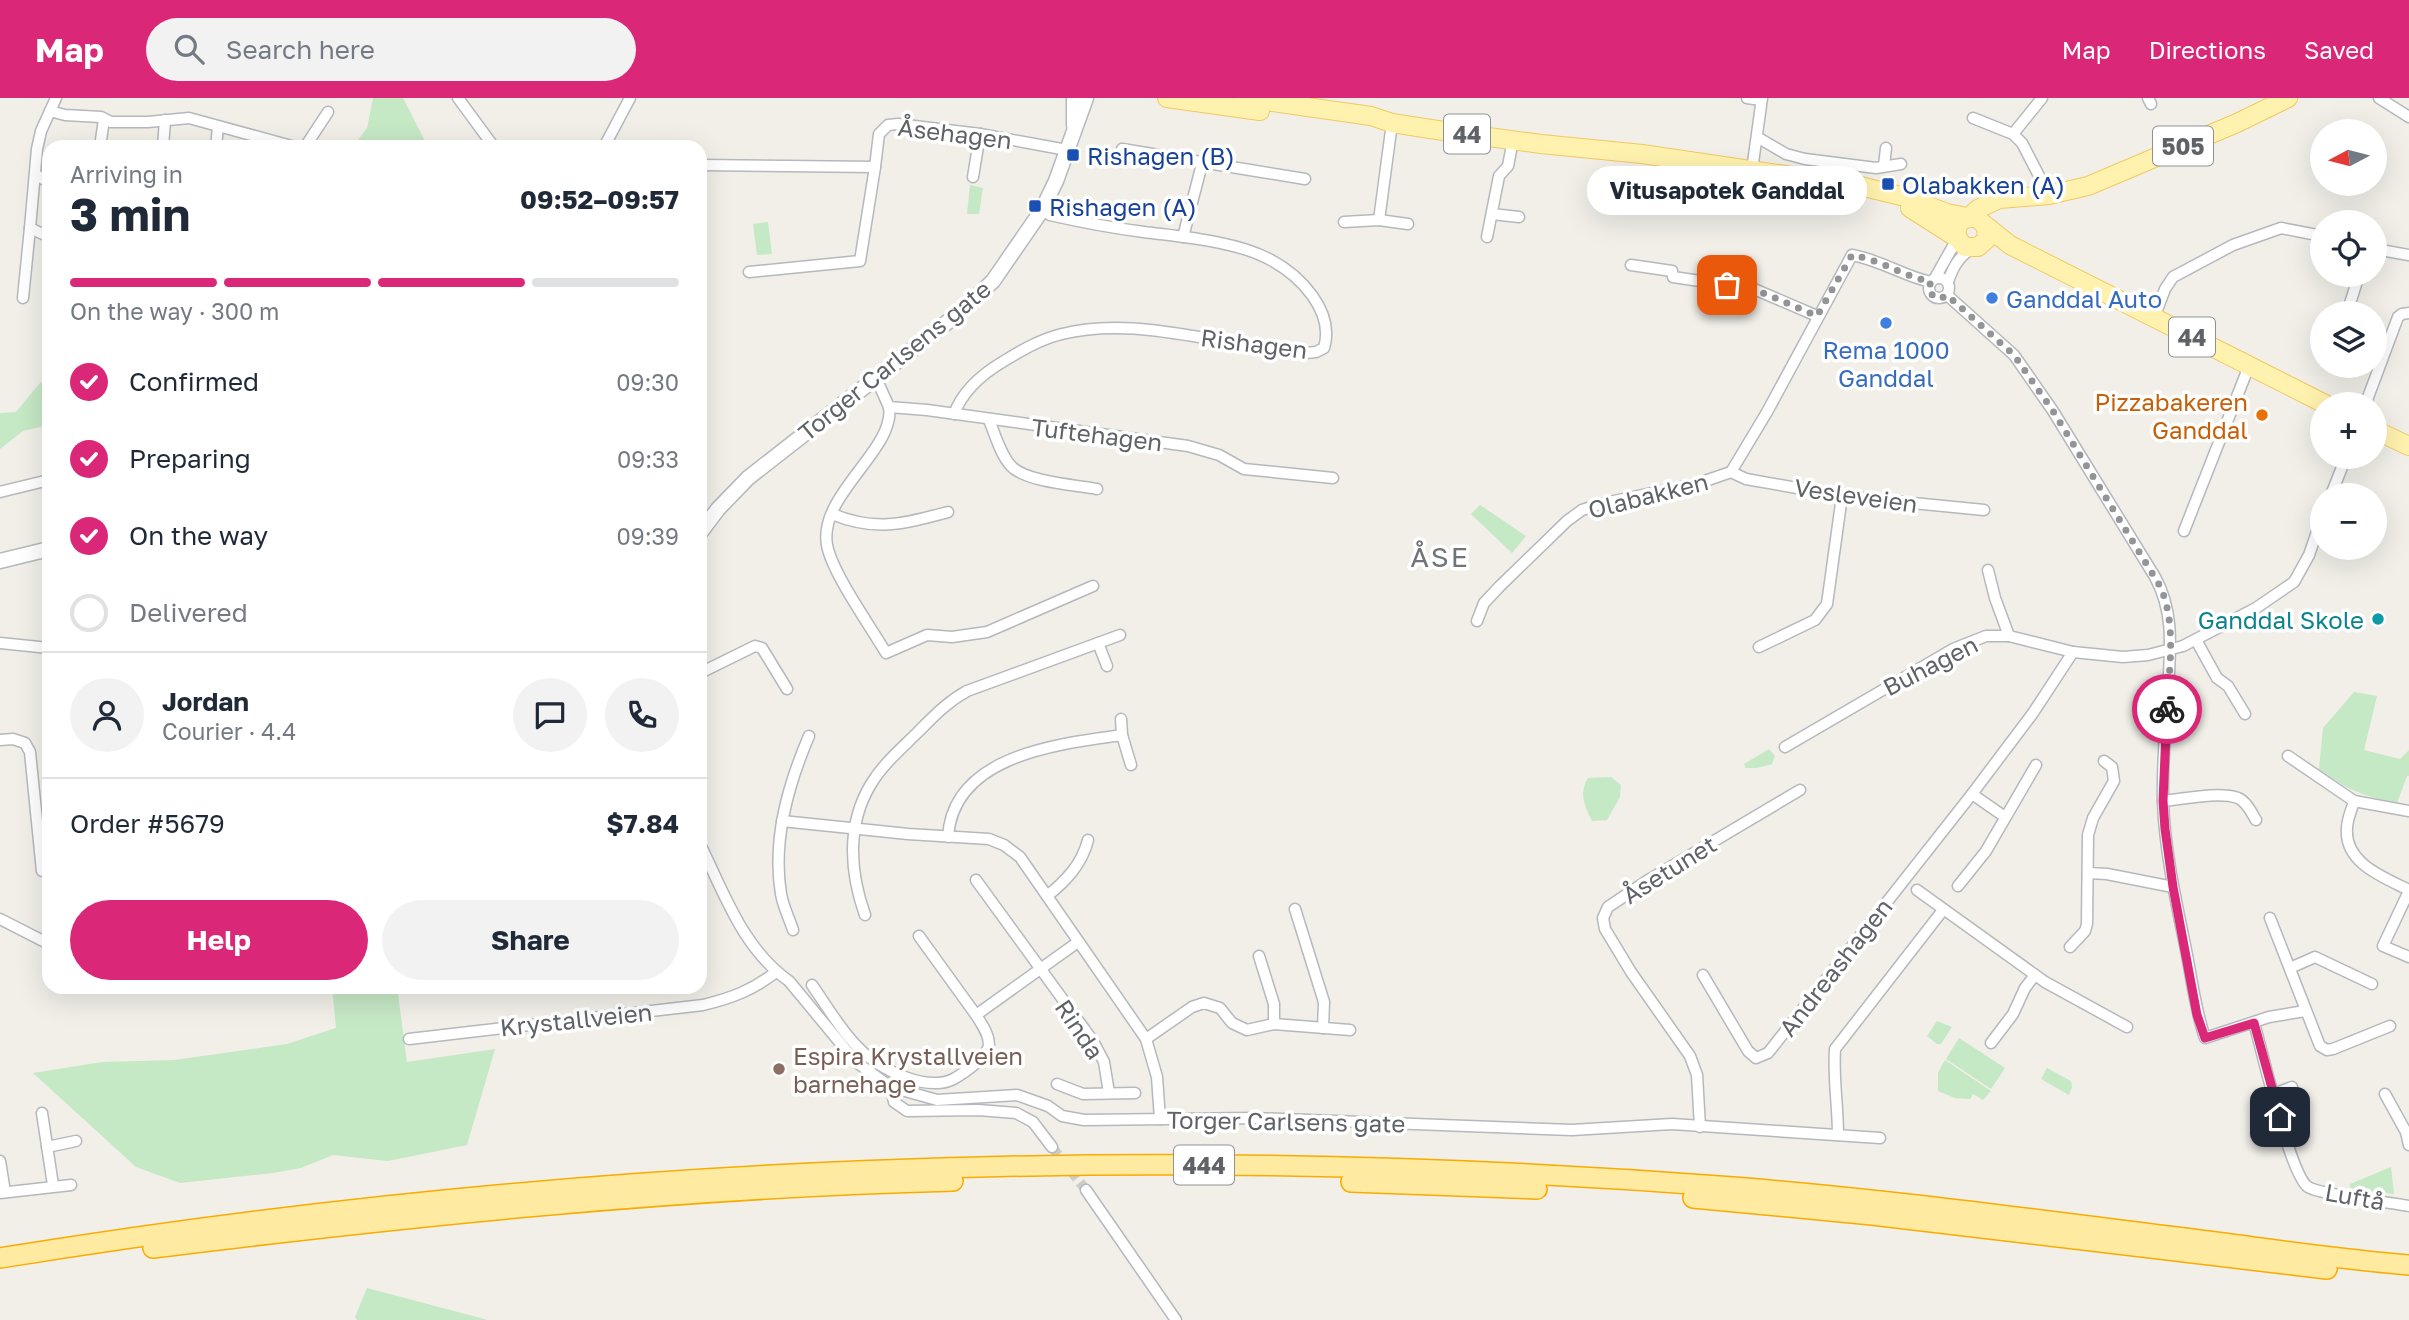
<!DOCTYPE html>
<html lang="en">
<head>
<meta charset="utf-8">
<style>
	:root { --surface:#fff; --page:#f2f2f3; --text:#1f2937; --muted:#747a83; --line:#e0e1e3; --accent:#db2777 }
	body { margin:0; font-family:"Golos Text",sans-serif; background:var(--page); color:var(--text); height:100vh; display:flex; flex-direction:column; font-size:26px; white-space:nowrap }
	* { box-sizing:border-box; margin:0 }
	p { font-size:23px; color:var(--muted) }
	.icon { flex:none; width:38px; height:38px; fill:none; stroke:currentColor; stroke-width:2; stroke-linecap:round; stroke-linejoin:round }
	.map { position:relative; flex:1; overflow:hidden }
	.details { position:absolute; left:42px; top:42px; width:665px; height:854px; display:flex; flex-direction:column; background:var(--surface); border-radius:21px; box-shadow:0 7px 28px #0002 }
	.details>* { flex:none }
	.needle { width:46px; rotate:263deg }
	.fabs { position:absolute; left:2310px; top:21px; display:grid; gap:14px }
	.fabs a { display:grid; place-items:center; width:77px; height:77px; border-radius:50%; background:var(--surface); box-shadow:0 7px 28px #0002; font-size:35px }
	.pin { position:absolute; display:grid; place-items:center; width:60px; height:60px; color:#fff; margin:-30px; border-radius:14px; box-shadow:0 4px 10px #0006 }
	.courier { position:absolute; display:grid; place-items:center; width:70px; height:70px; margin:-35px; border:5px solid #db2777; border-radius:50%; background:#fff; color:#222; box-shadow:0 2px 9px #0007 }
	.bubble { position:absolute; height:49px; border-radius:24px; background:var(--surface); box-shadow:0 7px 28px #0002; font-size:23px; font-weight:700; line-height:49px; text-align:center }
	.overview em { font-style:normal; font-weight:700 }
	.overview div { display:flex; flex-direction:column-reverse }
	.overview { display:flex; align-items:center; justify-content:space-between; height:119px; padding:0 28px }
	h1 { font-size:46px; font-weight:700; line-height:52px }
	.bar { display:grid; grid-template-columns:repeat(4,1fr); gap:10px 7px; align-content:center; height:84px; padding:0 28px }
	.bar i { height:9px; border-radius:5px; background:var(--line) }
	.bar .current { background:var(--accent) }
	.bar p { grid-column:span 4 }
	.line { display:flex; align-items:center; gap:18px; padding:0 28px; border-top:2px solid var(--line) }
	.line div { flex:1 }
	.round { display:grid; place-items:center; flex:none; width:74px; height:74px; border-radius:37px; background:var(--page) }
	ol { padding:0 28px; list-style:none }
	li { display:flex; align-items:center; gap:21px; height:77px }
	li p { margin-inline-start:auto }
	li .icon { padding:7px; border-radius:50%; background:var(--accent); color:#fff; stroke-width:4 }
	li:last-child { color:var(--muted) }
	li i { width:38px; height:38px; border:4px solid var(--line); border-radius:50% }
	.cta { display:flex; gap:14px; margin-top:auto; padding:14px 28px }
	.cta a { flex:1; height:80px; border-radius:42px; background:var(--accent); color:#fff; font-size:28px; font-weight:700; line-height:80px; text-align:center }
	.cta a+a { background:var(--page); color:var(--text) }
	header { display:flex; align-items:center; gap:42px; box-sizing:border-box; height:98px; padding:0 35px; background:var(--accent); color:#fff }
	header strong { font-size:33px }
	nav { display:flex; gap:38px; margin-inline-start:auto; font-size:24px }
	.search { width:490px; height:63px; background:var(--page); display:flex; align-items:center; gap:18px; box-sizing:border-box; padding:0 24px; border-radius:38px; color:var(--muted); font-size:26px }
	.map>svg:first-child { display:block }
	.green { fill:#c5e8c5 }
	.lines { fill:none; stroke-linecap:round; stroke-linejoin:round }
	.minor-tunnel { stroke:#ccccc8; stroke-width:10; stroke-dasharray:10 5; stroke-linecap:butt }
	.minor-casing { stroke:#b5b8bc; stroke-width:13 }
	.tertiary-casing { stroke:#b5b8bc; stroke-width:17 }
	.primary-casing { stroke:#f2c960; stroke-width:20 }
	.trunk-casing { stroke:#f9ab00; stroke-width:22 }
	.minor { stroke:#fff; stroke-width:10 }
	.tertiary { stroke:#fff; stroke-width:14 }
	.primary { stroke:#fff2af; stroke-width:18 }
	.trunk { stroke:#feeaa1; stroke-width:19 }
	.done { stroke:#929495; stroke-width:7; stroke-dasharray:0 12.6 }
	.route { stroke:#db2777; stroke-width:9 }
	.transit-dot { fill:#1a4fb4; stroke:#fff; stroke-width:2.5 }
	.shop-dot { fill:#3f7fe0; stroke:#fff; stroke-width:2.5 }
	.food-dot { fill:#e8710a; stroke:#fff; stroke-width:2.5 }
	.culture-dot { fill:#0f9aa8; stroke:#fff; stroke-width:2.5 }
	.education-dot { fill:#8d6e63; stroke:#fff; stroke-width:2.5 }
	.labels { text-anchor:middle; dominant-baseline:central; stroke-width:7; stroke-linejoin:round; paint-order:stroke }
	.shield { fill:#fff; stroke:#8f9295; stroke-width:2 }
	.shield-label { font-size:23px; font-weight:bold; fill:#5f6368 }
	.street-label { font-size:24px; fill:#5f6368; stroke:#fff }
	.transit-label { font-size:24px; fill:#164399; stroke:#fff; text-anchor:start }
	.shop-label { font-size:24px; fill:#366cbe; stroke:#fff; text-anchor:start }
	.food-label { font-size:24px; fill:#c56008; stroke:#fff; text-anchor:end }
	.culture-label { font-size:24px; fill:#0d838f; stroke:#fff; text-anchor:end }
	.education-label { font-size:24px; fill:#785e54; stroke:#fff; text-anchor:start }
	.quarter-label { font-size:28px; letter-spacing:2px; fill:#70757a; stroke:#fff }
</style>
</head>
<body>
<header>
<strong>Map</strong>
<div class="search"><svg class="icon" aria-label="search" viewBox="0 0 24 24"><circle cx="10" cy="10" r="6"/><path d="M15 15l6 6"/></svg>Search here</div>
<nav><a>Map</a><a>Directions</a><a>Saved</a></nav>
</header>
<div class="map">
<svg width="2409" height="1222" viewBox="0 0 2409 1222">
	<rect width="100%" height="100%" fill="#f1efe8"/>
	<g class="green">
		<polygon points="373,0 403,0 428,49 353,49 367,30"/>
		<polygon points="970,87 983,90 979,116 967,116"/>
		<polygon points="768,124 772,156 757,157 753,126"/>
		<polygon points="49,279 49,327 23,333 0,351 0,315 16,314 40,285"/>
		<polygon points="1480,407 1526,438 1512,455 1471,416"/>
		<path d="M2354,594L2377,598L2364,652L2400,661L2409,652V678H2407L2397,705C2362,698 2348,692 2319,671L2323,630Z"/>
		<polygon points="1769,651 1775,658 1772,666 1757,670 1746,670 1744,666"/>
		<path d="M1611,679L1621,687L1620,699L1607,722L1592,723C1584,707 1579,695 1588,680Z"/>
		<polygon points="332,889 397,889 407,964 495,951 467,1047 388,1063 333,1057 301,1070 273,1075 180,1085 136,1069 33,975 102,964 174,962 287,946 336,930"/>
		<polygon points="1937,923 1952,929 1941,946 1937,946 1927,938"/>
		<polygon points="1959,940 2005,970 1991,991 1946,961"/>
		<polygon points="1945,962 1991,993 1983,1002 1973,996 1970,1001 1955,1000 1938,993 1938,975"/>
		<polygon points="2047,970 2071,983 2072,989 2069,997 2041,981"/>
		<polygon points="2391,1069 2394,1096 2350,1090 2350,1086"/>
		<polygon points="367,1190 488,1222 357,1222 355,1219"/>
	</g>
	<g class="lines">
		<polyline class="minor-tunnel" points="1052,1049 1086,1092"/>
		<g class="minor-casing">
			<g id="minor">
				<polyline points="458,0 494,49"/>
				<polyline points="1747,0 1761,2"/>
				<polyline points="2148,0 2151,6"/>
				<polyline points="2379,0 2409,19"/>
				<polyline points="50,13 65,17 101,19 111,24 148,24 189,20 295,49"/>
				<polyline points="1973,20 2013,36 2022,45 2049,97"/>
				<polyline points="2013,36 2042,0"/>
				<polyline points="1757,39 1786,56 1805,61 1876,70 1901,66"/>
				<polyline points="100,49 104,21"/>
				<polyline points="163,49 165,22"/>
				<polyline points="216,49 218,29"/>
				<polyline points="305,49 328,14"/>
				<polyline points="604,49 630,0"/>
				<polyline points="1122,51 1305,81"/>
				<polyline points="700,67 875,69 879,36 888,27 898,26 980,36 1067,52"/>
				<polyline points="1884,68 1886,50"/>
				<polyline points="1752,72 1762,0"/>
				<polyline points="36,77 49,84"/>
				<polyline points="973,79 980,36"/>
				<polyline points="1492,116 1519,119"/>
				<polyline points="1379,122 1392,25"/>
				<polyline points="1344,124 1379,122 1408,126"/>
				<polyline points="49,139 30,130 37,51 41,33 56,0"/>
				<polyline points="1183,139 1202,66"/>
				<polyline points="1487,139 1499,78 1508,68 1513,42"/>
				<polyline points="2375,151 2409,157"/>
				<polyline points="1631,167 1672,173 1673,179 1754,191 1817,218"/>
				<polyline points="749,174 860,163 875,69"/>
				<circle cx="1939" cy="190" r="10"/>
				<polyline points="1935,180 1957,141"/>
				<path d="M1948,184C1953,169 1958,160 1971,151"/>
				<path d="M1947,197L2014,257L2053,313L2155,479C2175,515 2170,553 2168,593C2165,630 2162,668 2163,705C2165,754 2176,803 2186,852C2192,882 2195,911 2205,940L2269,919L2305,913"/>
				<polyline points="23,200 30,130"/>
				<polyline points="2347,215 2359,177"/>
				<polyline points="2154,220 2165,191 2173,179 2233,147 2281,130 2322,138"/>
				<polyline points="876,280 889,309 927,312 1188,348 1219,357 1244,371 1333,380"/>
				<polyline points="2367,302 2398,219 2402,216 2409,215"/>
				<path d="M889,309C896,351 818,397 827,447C832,475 871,529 886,555L927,537L952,539L987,534L1093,488"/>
				<path d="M954,316C963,292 982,276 1004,263C1022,252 1041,241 1062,236C1109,224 1158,232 1205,240C1239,245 1272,250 1306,255L1316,254L1324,250C1335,213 1300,177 1269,161C1235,143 1183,139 1144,134C1112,130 1081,124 1050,117L1042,112"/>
				<path d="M989,322C995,336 1000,356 1011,368C1026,384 1076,387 1097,391"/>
				<polyline points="1731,374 1746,381 1842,398 1984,412"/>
				<polyline points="0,394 49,382"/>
				<polyline points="2331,397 2346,359"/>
				<path d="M832,416C876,434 903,426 948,414"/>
				<polyline points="2184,433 2249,268"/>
				<polyline points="1988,472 1995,500 2009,538"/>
				<path d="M1477,523L1484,505L1500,488L1567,423L1582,412L1600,406L1699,385L1731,374L1767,314L1852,157C1881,162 1903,178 1931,184"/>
				<polyline points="2196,542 2217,580 2228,588 2245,616"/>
				<polyline points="0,545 49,550"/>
				<polyline points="1098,545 1107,568"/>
				<polyline points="1759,549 1815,522 1827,506 1842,398"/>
				<polyline points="700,575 755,548 762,550 787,591"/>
				<polyline points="1121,621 1122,637"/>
				<polyline points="0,642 13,641 25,645 30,654 42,773"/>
				<polyline points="1785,649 1953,551 1986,538 2009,538 2073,554 2123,559 2148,557 2183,548 2256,510 2294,484 2309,457 2322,419"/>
				<polyline points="2288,658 2354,703 2409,713"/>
				<polyline points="1972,696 2005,719"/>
				<path d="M2163,703C2183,701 2220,693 2238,700C2247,704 2251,714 2256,722"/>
				<path d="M2354,703C2352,711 2347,721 2347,730C2344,765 2383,779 2409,792"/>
				<polyline points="782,723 908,736 989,741 1004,747 1020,759 1146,941 1157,979 1160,1021"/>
				<path d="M948,739C953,657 1058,646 1122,637L1131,667"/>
				<path d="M700,746C724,795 743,851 789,883L856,964L891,989L937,1002L1017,997L1048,1008L1062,1018L1084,1022L1255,1020L1572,1032L1672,1026L1880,1040"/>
				<polyline points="2088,775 2107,776 2173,789"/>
				<polyline points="976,782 1093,943 1104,964 1109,995"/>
				<polyline points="1958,788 1986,753 2036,667"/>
				<polyline points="1917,792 2045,884 2127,929"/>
				<polyline points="2409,793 2383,848 2409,859"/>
				<path d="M1047,798C1066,783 1082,766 1088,742"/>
				<polyline points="1295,811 1324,904 1323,930"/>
				<path d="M865,817C850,775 846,727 871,686C883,666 901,651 918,634C934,618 947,604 967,593L1120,537"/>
				<polyline points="2270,820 2320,948 2327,952 2333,951 2390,928"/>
				<polyline points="0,821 49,846"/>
				<path d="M793,832C789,820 783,808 781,796C772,742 788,687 809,638"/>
				<polyline points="919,838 976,917"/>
				<polyline points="2070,849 2085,833 2087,826 2088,737 2093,720 2114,683 2112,669 2104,663"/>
				<polyline points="1259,858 1274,906 1274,926"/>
				<polyline points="2290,870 2315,859 2372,886"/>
				<polyline points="1703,877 1748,953 1756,960 1768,955 1972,696 2033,615 2073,554"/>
				<path d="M812,887C831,914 849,947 877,965C894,976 918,986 937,985C950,985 957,979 966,973C994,952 995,946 976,917L1078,844"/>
				<polyline points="135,889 139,889"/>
				<path d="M2254,925C2262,952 2290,1077 2308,1089C2321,1097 2389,1104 2409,1108"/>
				<path d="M409,941L703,907C732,900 753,892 776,874"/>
				<polyline points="1146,941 1192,909 1204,905 1220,910 1232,925 1247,932 1274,926 1350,932"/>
				<polyline points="1991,945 2013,916 2025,890 2035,877"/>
				<polyline points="1057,986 1083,996 1135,995"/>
				<polyline points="891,989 894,1004 907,1013 978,1012 1016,1015 1033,1024 1052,1049"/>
				<polyline points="2274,996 2292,989"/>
				<polyline points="2385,996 2406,1034 2409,1047"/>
				<polyline points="42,1015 53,1087"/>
				<polyline points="1700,1029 1697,977 1690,958 1631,874 1605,831 1603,820 1608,809 1650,781 1800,692"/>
				<path d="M1838,1037C1838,1008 1833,980 1835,951L1943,812"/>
				<polyline points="47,1049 76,1043"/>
				<polyline points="0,1063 5,1094"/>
				<polyline points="1086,1092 1176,1222"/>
				<polyline points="0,1095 71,1087"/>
			</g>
		</g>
		<g class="tertiary-casing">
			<g id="tertiary">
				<polyline points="1074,0 1074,27"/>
				<polyline points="700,435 718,411 748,380 959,215 993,183 1042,112 1056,83 1086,0"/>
				<polyline points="0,463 49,451"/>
			</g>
		</g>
		<g class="primary-casing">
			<g id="primary">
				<polyline points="1167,0 1260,13"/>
				<polyline points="1244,0 1371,18 1392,25 1437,32 1541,46 1642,56 1860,88 1905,99 1947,115 1967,119"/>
				<polyline points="1910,110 1957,140"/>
				<polyline points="1969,119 1978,111 1999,101 2049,97 2088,88 2237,25 2288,0"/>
				<path d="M1986,129L1987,141L1978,149H1965C1956,140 1953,133 1962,122L1975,119L2010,147L2325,306"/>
				<polyline points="2375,332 2409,348"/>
			</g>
		</g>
		<g class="trunk-casing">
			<g id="trunk">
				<polyline points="1351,1084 1537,1091"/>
				<polyline points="1693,1100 1872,1117 2327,1171"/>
				<path d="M153,1150C419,1117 685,1090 953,1083"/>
				<path d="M0,1160C571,1067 1155,1044 1733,1089C1886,1101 2039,1122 2192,1141C2264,1150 2336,1161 2409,1167"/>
			</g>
		</g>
		<use href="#minor" class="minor"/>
		<use href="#tertiary" class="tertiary"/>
		<use href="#primary" class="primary"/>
		<use href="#trunk" class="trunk"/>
	</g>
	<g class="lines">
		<path class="done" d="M1727,187L1754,191L1817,218L1852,157C1881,162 1903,178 1931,184L1928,191L1933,198L1940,201L1947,197L2014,257L2053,313L2160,488C2177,527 2169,569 2167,611"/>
		<polyline class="route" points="2167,611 2163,703 2165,731 2173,789 2197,917 2205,940 2254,925 2280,1019"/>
	</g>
	<g class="transit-dot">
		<rect x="1066" y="50" width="14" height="14" rx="3.5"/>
		<rect x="1881" y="79" width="14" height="14" rx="3.5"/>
		<rect x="1028" y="101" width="14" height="14" rx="3.5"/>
	</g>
	<g class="shop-dot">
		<circle cx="1992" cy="200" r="7"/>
		<circle cx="1886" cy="225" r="7"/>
	</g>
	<circle class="food-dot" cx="2262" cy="317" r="7"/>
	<circle class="culture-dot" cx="2378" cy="521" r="7"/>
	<circle class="education-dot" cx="779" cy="971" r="7"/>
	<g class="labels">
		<g class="shield">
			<rect x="1444" y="16.5" width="46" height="39" rx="5"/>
			<rect x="2153" y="28.5" width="60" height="39" rx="5"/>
			<rect x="2169" y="219.5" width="46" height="39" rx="5"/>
			<rect x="1174" y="1047.5" width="60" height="39" rx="5"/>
		</g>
		<g class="shield-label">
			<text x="1467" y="36">44</text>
			<text x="2183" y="48">505</text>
			<text x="2192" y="239">44</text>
			<text x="1204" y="1067">444</text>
		</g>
		<g class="street-label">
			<text transform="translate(955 35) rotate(7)">Åsehagen</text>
			<text transform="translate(1254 245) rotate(7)">Rishagen</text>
			<text transform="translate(894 262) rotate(-39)">Torger Carlsens gate</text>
			<text transform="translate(1097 336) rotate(7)">Tuftehagen</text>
			<text transform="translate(1648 397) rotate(-14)">Olabakken</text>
			<text transform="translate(1856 397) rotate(8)">Vesleveien</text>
			<text transform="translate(1930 567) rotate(-27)">Buhagen</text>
			<text transform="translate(1669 771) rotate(-32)">Åsetunet</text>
			<text transform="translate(1835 869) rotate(-52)">Andreashagen</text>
			<text transform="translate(576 921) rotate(-6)">Krystallveien</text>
			<text transform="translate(1080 931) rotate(56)">Rinda</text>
			<text transform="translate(1286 1023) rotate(1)">Torger Carlsens gate</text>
			<text transform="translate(2355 1098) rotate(10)">Luftå</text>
		</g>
		<g class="transit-label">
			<text x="1087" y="57">Rishagen (B)</text>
			<text x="1902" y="86">Olabakken (A)</text>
			<text x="1049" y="108">Rishagen (A)</text>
		</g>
		<g class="shop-label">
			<text x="2006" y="200">Ganddal Auto</text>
			<text x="1886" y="251" text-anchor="middle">Rema 1000<tspan x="1886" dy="28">Ganddal</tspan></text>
		</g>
		<g class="food-label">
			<text x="2248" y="303">Pizzabakeren<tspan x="2248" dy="28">Ganddal</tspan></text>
		</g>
		<g class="culture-label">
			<text x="2364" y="521">Ganddal Skole</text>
		</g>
		<g class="education-label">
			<text x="793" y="957">Espira Krystallveien<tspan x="793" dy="28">barnehage</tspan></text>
		</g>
		<g class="quarter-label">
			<text x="1440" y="458">ÅSE</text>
		</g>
	</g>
</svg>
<div class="fabs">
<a><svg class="needle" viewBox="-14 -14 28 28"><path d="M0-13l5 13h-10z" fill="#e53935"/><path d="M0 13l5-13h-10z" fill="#747a83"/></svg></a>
<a><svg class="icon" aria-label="locate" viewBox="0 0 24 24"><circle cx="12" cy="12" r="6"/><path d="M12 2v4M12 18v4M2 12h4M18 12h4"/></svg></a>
<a><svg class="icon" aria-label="layers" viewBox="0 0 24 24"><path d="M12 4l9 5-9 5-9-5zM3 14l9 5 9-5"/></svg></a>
<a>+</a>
<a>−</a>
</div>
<div class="pin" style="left:1727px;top:187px;background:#ea580c"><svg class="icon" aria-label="bag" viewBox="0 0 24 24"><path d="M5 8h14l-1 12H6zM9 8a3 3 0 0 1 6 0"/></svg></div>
<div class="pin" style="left:2280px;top:1019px;background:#1f2937"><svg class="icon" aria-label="home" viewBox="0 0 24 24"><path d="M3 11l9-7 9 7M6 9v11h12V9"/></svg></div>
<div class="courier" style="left:2167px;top:611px"><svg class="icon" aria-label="bike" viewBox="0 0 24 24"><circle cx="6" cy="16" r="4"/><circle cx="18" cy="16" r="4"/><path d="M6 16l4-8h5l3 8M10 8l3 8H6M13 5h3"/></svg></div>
<div class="bubble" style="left:1587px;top:68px;width:280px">Vitusapotek Ganddal</div>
<section class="details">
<div class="overview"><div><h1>3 min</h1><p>Arriving in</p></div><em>09:52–09:57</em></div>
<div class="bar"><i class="current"></i><i class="current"></i><i class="current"></i><i></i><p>On the way · 300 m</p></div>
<ol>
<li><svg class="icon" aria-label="check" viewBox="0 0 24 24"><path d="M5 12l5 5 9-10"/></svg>Confirmed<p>09:30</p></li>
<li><svg class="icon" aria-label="check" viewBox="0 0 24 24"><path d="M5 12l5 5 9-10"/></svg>Preparing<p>09:33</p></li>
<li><svg class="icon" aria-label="check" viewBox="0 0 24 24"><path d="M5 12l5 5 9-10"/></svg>On the way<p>09:39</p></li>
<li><i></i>Delivered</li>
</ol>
<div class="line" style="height:126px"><a class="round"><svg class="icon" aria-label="person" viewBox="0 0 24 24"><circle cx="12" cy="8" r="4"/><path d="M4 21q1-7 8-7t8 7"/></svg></a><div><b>Jordan</b><p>Courier · 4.4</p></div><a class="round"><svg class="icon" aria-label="chat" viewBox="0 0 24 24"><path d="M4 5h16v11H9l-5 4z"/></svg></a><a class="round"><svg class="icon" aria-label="phone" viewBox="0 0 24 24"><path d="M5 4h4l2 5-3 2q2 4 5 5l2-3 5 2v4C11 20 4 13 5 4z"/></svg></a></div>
<div class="line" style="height:91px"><div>Order #5679</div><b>$7.84</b></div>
<div class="cta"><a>Help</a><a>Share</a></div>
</section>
</div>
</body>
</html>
